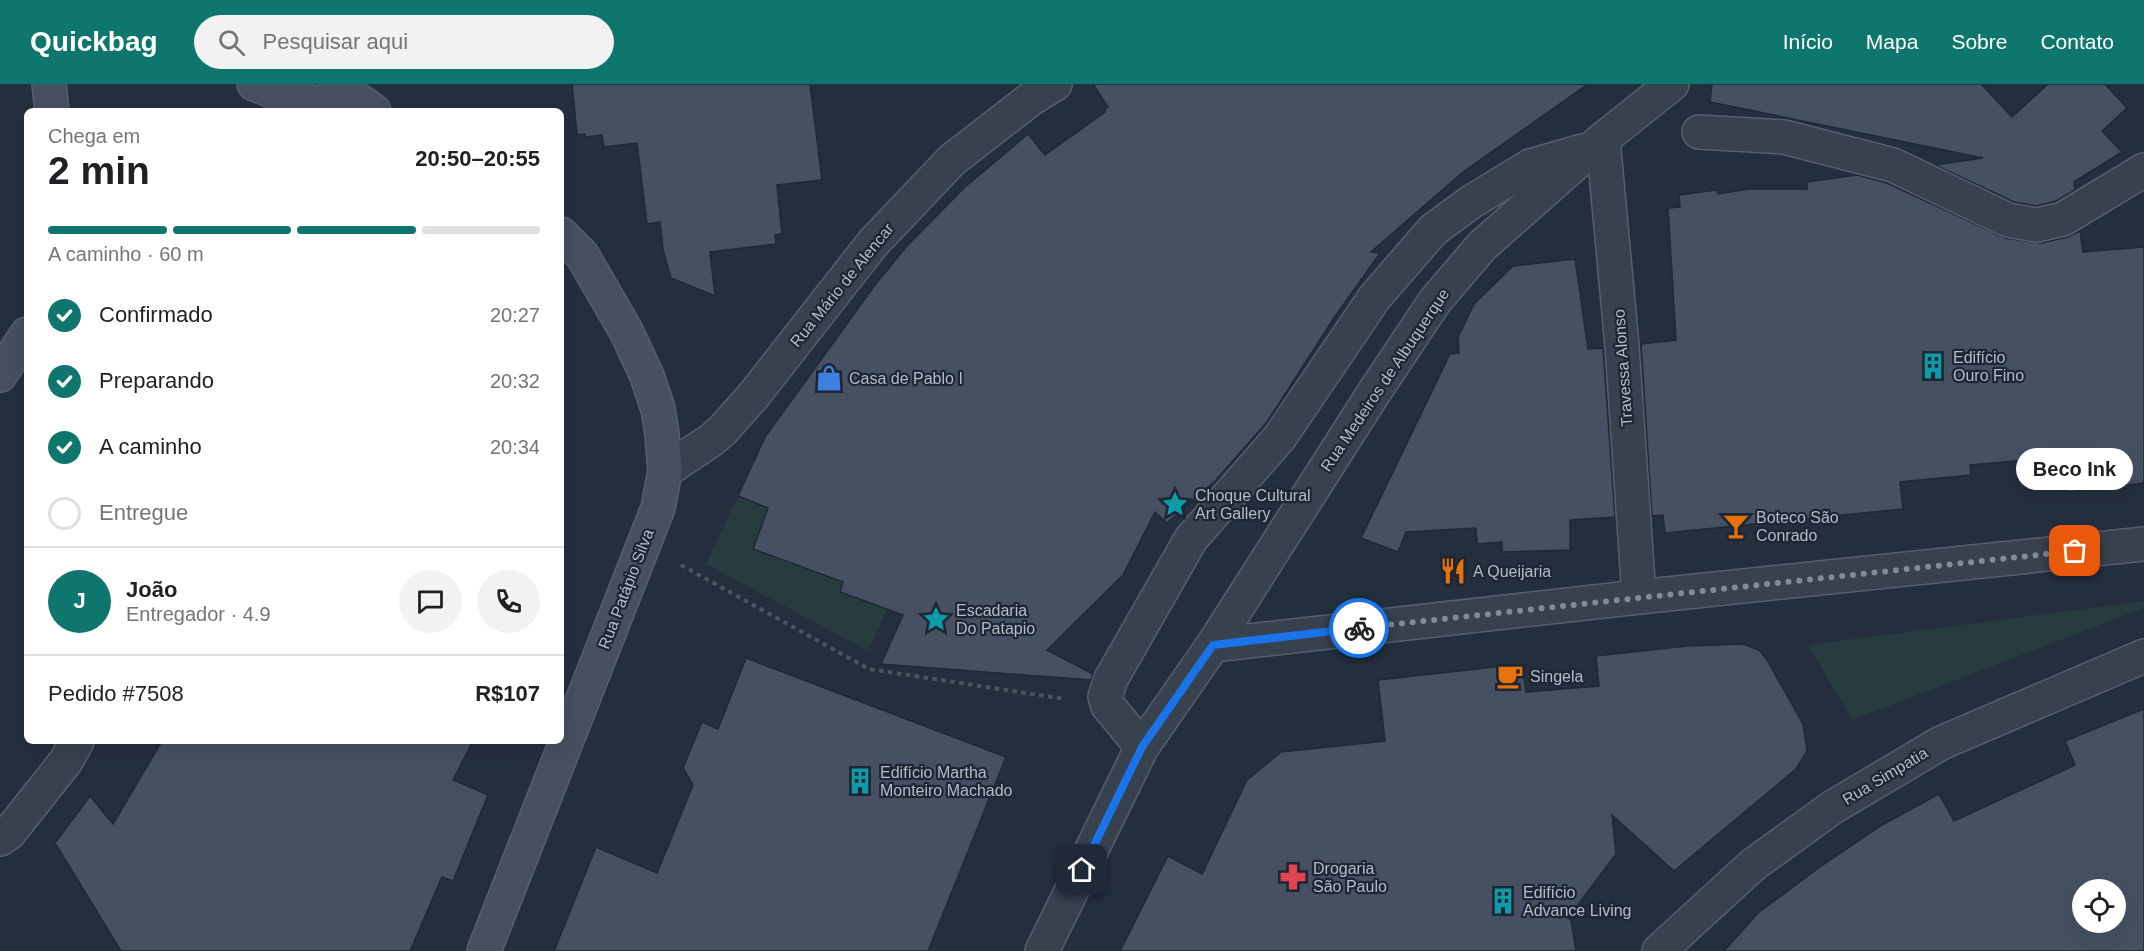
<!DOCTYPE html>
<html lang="pt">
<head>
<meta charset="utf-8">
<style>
	:root { --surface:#fff; --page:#f2f2f2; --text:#202124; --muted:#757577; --line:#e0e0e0; --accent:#0f766e }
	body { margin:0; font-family:Helvetica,sans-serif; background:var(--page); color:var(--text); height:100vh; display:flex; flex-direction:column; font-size:22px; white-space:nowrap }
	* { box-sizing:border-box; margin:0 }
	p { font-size:20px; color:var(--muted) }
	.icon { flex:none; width:33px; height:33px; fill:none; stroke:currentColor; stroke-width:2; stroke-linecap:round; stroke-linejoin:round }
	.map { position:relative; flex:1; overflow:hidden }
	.details { position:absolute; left:24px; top:24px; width:540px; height:636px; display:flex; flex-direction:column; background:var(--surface); border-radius:9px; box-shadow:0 6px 24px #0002 }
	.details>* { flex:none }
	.tools { position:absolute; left:2072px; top:795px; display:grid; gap:12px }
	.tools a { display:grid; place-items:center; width:54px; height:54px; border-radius:50%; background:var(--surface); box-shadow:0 6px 24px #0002; font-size:30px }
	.pin { position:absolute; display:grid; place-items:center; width:51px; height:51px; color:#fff; margin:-26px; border-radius:12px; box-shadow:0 3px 9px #0006 }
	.courier { position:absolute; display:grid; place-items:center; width:60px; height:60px; margin:-30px; border:4px solid #1a73e8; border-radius:50%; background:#fff; color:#222; box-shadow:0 2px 8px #0007 }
	.bubble { position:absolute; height:42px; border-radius:21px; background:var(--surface); box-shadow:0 6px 24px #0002; font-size:20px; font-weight:600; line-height:42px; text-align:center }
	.overview em { font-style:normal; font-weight:600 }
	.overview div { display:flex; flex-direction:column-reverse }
	.overview { display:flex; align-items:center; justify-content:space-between; height:102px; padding:0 24px }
	h1 { font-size:39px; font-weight:600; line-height:45px }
	.bar { display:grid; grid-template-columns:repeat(4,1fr); gap:9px 6px; align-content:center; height:72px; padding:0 24px }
	.bar i { height:8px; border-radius:4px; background:var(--line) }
	.bar .on { background:var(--accent) }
	.bar p { grid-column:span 4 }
	.line { display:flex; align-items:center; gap:15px; padding:0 24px; border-top:2px solid var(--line) }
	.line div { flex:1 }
	.round { display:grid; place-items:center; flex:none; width:63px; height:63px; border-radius:32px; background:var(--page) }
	ol { padding:0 24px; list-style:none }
	li { display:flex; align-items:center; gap:18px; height:66px }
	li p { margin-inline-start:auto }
	li .icon { padding:6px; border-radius:50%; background:var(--accent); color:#fff; stroke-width:4 }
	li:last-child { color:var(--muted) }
	li i { width:33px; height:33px; border:3px solid var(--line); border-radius:50% }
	header { display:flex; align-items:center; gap:36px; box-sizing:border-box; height:84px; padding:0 30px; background:var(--accent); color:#fff }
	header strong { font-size:28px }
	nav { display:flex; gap:33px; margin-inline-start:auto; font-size:21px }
	.search { width:420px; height:54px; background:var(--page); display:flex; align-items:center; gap:15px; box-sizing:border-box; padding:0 21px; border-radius:33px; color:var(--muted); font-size:22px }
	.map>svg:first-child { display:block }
	.green { fill:#263c3f }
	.building { fill:#455162; stroke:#1f2835; stroke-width:1.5; fill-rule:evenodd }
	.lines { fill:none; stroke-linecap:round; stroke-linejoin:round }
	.street-casing { stroke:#565f6c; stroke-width:36 }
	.secondary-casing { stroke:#565f6c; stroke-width:36 }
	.path { stroke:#44595c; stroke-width:4; stroke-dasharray:4.5 4.5; stroke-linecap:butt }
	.street { stroke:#38414e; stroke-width:33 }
	.secondary { stroke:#465061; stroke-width:33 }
	.done { stroke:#828b98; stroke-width:6; stroke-dasharray:0 10.8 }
	.route { stroke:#1a73e8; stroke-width:8 }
	.labels { text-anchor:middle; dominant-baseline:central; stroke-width:4.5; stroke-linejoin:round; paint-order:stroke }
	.street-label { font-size:16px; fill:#b4bcc9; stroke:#1d2633 }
	.poi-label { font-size:16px; fill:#b4bcc9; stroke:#1d2633; text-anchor:start }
</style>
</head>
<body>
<header>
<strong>Quickbag</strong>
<div class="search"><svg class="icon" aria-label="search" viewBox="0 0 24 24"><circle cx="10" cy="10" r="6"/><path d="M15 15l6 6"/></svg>Pesquisar aqui</div>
<nav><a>Início</a><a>Mapa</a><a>Sobre</a><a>Contato</a></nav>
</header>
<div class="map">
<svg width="2144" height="867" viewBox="0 0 2144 867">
	<rect width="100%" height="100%" fill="#242f3e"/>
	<g class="green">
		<polygon points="738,412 768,423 753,465 814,487 848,485 840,508 910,477 868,567 706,480"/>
		<polygon points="2144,517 2144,524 1852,636 1808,561"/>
	</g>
	<g class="building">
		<polygon points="572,0 810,0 822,96 777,101 782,150 775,151 776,160 710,168 715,212 671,194 663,166 660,138 647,140 637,59 604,63 602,51 585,53 585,50 577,51"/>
		<polygon points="1093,0 1588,0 1463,88 1371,168 1380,169 1334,234 1267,338 1215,397 1167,439 1155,428 1123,491 1047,566 1093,590 1091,596 881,580 903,531 840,508 843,498 753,465 768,424 738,412 765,353 875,201 906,163 965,103 1028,50 1045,71 1105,28 1104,26 1108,23"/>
		<polygon points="1712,0 1981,0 2012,33 2048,0 2105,0 2127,24 2102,47 2122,68 2074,98 2075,106 2056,117 2036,122 2014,118 1935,81 1983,74 1710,18"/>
		<polygon points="1857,91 1887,99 2005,154 2041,159 2068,153 2080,147 2083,168 2144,163 2144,399 2068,408 2065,373 1970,381 1971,391 1900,398 1903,425 1665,449 1663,431 1652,432 1641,260 1676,256 1668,124 1680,123 1679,111 1717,106 1718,110 1749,105 1807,105 1807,98"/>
		<polygon points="1575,175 1588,265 1603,264 1615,433 1570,436 1570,466 1502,468 1502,458 1477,460 1476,444 1406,448 1398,468 1361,454 1450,270 1459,269 1458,253 1474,220 1513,182"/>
		<polygon points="1743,560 1759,566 1767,576 1803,640 1807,667 1796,685 1674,787 1612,731 1616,770 1568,834 1571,836 1576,867 1120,867 1168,772 1202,790 1247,696 1281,668 1385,657 1378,596 1522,580 1526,608 1599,602 1596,572 1687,562"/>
		<polygon points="746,574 1006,673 928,867 554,867 596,763 657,789 693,701 683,684 702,638 718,645"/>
		<path d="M2144,625V867H1724L1759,828L1820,783L1882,741L1939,710L1954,737L2075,681L2065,657ZM2082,806H2115V838H2082Z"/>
		<polygon points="162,657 473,657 453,696 488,711 453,797 442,793 410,867 121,867 55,759 90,712 113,740"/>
	</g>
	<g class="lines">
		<g class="street-casing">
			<g id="street">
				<polyline points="1699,48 1784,53 1893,81 2008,136 2037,141 2063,135 2144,86"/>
				<polyline points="1603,55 1622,262 1639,513"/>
				<polyline points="665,387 710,357 722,347 754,311 873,159 952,76 1032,14 1055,0"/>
				<polyline points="1213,561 1639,513 2144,460"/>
				<polyline points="1142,663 1108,622 1105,613 1111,595 1191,455 1280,353 1375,213 1433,146 1471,118 1530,82 1582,67"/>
				<polyline points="0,755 9,749 66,677 77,657"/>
				<polyline points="1042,867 1142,663 1213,561 1375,307 1435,217 1482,162 1603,55 1672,0"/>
				<polyline points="1659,867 1754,780 1833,723 1941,659 2144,572"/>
			</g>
		</g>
		<g class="secondary-casing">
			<g id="secondary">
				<polyline points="49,0 52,27"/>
				<polyline points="254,0 277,9 345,27"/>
				<polyline points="335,0 374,27"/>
				<polyline points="0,291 27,250"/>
				<polyline points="484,867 658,424 665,387 662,350 658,325 647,292 626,247 582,171 561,150"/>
			</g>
		</g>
		<polyline class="path" points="681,481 869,585 1065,615"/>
		<use href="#street" class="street"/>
		<use href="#secondary" class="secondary"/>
	</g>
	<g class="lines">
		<polyline class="done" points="1359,544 2075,467"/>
		<polyline class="route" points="1082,786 1142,663 1213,561 1359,544"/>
	</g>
	<defs>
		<g id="building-bare" transform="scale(2.07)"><path d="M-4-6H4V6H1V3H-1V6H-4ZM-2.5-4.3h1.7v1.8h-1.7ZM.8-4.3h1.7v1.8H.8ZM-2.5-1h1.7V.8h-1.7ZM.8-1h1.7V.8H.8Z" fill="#0f9aa8" stroke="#1d2633" stroke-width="2.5" paint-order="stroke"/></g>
		<g id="shop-bare" transform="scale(2.07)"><path d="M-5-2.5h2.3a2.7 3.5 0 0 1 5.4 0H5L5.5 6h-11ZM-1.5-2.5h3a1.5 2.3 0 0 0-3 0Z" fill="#3f7fe0" stroke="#1d2633" stroke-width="2.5" paint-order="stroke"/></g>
		<g id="sight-bare" transform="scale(2.07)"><path d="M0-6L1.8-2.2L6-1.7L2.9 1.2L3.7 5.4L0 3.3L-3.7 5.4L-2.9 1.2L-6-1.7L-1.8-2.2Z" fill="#0f9aa8" stroke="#1d2633" stroke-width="2.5" paint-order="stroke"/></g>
		<g id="bar-bare" transform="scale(2.07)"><path d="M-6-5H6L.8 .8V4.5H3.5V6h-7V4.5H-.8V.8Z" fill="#e8710a" stroke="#1d2633" stroke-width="2.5" paint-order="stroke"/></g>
		<g id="restaurant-bare" transform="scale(2.07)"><path d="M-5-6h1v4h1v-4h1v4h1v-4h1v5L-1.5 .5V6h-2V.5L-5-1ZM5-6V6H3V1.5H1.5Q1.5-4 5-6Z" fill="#e8710a" stroke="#1d2633" stroke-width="2.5" paint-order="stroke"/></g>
		<g id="cafe-bare" transform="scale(2.07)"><path d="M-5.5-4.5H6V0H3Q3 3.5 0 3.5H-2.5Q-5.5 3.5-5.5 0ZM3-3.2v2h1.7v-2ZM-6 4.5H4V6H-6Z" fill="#e8710a" stroke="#1d2633" stroke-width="2.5" paint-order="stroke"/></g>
		<g id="pharmacy-bare" transform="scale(2.07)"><path d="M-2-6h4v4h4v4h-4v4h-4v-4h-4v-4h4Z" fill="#e0444e" stroke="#1d2633" stroke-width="2.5" paint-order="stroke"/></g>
	</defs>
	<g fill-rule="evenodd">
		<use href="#building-bare" x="1933" y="282"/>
		<use href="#shop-bare" x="829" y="294"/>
		<use href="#sight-bare" x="1175" y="420"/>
		<use href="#bar-bare" x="1736" y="442"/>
		<use href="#restaurant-bare" x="1453" y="487"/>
		<use href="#sight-bare" x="936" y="535"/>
		<use href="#cafe-bare" x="1510" y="592"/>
		<use href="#building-bare" x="860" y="697"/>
		<use href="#pharmacy-bare" x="1293" y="793"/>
		<use href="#building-bare" x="1503" y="817"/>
	</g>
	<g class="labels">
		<g class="street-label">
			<text transform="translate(842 201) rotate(-51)">Rua Mário de Alencar</text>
			<text transform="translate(1623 284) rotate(-94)">Travessa Alonso</text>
			<text transform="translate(1385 296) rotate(-56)">Rua Medeiros de Albuquerque</text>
			<text transform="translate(626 505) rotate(-69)">Rua Patápio Silva</text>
			<text transform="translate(1885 692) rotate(-31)">Rua Simpatia</text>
		</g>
		<g class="poi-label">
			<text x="1953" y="273">Edifício<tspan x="1953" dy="18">Ouro Fino</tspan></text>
			<text x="849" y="294">Casa de Pablo I</text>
			<text x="1195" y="411">Choque Cultural<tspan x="1195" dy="18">Art Gallery</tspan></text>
			<text x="1756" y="433">Boteco São<tspan x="1756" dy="18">Conrado</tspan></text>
			<text x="1473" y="487">A Queijaria</text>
			<text x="956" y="526">Escadaria<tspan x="956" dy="18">Do Patapio</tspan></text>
			<text x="1530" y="592">Singela</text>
			<text x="880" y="688">Edifício Martha<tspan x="880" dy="18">Monteiro Machado</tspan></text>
			<text x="1313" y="784">Drogaria<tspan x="1313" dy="18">São Paulo</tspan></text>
			<text x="1523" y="808">Edifício<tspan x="1523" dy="18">Advance Living</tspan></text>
		</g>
	</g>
</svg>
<div class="tools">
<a><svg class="icon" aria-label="locate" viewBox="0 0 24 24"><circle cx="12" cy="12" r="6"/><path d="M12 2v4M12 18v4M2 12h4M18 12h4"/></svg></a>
</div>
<div class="pin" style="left:2075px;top:467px;background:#ea580c"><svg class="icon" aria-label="bag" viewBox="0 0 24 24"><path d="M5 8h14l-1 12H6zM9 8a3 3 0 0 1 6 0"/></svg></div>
<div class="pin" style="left:1082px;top:786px;background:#1f2937"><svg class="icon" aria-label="home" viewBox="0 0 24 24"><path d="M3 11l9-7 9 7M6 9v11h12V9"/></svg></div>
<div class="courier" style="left:1359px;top:544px"><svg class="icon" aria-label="bike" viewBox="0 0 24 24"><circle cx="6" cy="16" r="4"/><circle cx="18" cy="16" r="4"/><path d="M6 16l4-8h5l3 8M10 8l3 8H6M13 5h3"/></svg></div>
<div class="bubble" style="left:2016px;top:364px;width:117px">Beco Ink</div>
<section class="details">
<div class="overview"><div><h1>2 min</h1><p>Chega em</p></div><em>20:50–20:55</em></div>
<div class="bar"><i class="on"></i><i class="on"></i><i class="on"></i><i></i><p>A caminho · 60 m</p></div>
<ol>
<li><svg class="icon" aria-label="check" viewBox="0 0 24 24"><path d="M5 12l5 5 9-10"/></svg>Confirmado<p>20:27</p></li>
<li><svg class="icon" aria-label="check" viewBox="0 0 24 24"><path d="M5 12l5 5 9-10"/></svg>Preparando<p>20:32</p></li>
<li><svg class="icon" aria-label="check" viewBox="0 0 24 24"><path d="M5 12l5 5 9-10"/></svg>A caminho<p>20:34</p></li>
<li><i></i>Entregue</li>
</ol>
<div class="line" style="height:108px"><b class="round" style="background:var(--accent);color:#fff">J</b><div><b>João</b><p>Entregador · 4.9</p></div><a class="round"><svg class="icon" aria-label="chat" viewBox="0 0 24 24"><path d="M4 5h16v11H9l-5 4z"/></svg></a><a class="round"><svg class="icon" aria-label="phone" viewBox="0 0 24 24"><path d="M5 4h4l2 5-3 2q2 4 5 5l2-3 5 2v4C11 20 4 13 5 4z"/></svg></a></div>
<div class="line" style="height:78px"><div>Pedido #7508</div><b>R$107</b></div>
</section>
</div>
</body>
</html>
